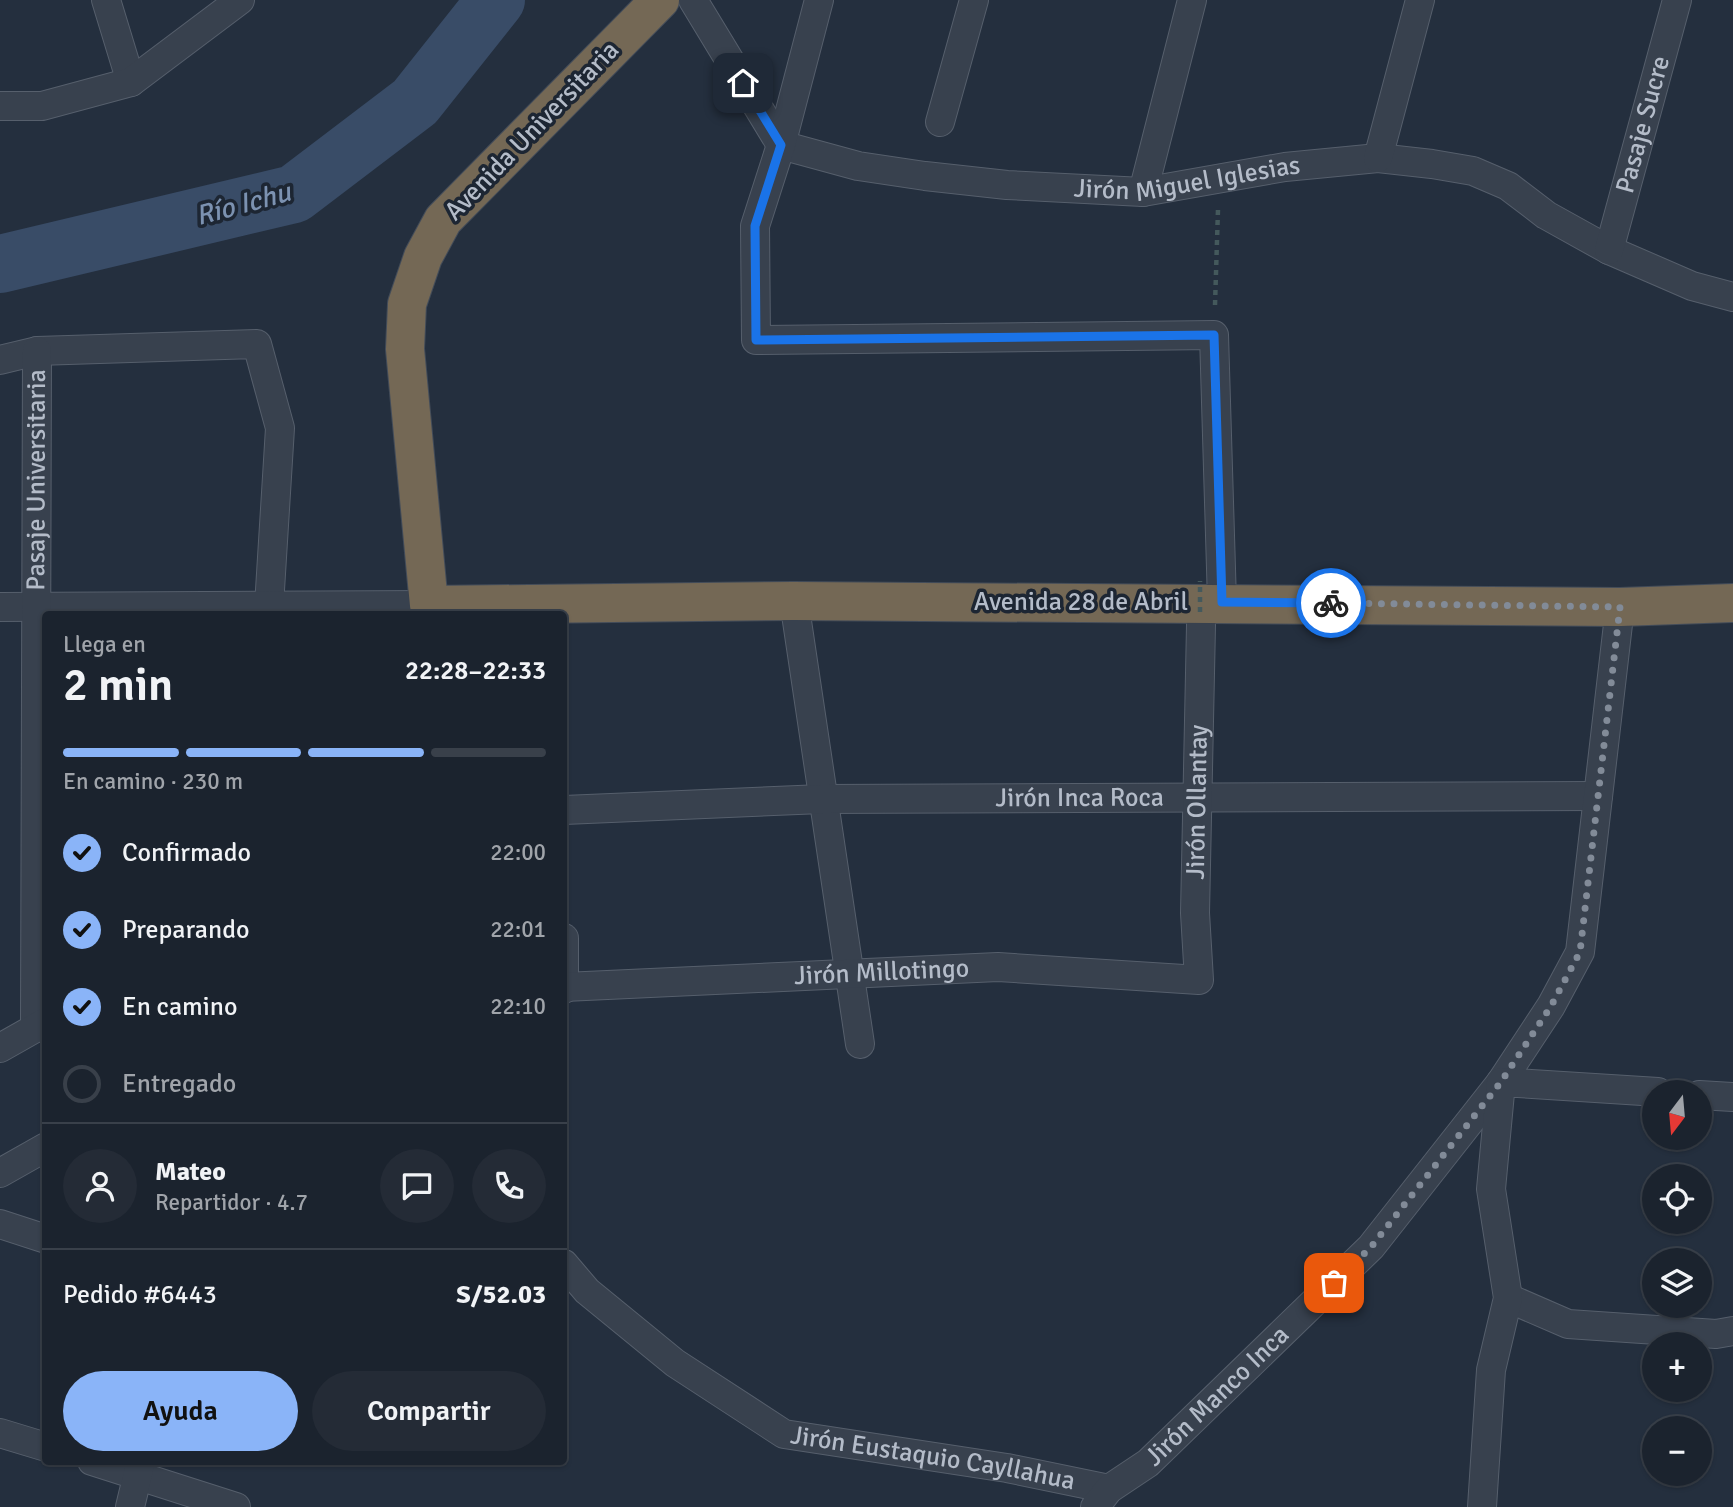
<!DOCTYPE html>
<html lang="es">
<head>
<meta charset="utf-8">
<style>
	:root { --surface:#1b232e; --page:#242b36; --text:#f1f3f6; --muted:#a0a4aa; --line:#39404a; --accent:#8ab4f8 }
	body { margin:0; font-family:Signika,sans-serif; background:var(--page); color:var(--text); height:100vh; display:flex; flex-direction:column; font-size:26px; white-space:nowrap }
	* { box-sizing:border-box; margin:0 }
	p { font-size:23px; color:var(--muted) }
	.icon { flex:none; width:38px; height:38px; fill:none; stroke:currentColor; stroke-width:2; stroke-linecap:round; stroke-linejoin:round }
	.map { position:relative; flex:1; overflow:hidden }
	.sheet { position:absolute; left:42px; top:611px; width:525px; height:854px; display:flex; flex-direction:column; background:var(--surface); border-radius:7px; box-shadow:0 2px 5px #0004,0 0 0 2px var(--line) }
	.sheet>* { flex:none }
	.needle { width:46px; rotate:196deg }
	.tools { position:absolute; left:1642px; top:1080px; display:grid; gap:14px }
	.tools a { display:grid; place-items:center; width:70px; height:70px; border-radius:50%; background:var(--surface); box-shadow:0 2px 5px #0004,0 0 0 2px var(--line); font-size:35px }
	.pin { position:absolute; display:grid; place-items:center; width:60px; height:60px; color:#fff; margin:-30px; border-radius:14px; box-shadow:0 4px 10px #0006 }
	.courier { position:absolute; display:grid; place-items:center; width:70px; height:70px; margin:-35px; border:5px solid #1a73e8; border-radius:50%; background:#fff; color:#222; box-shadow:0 2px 9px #0007 }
	.headline em { font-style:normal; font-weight:600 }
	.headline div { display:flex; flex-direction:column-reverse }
	.headline { display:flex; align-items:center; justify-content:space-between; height:119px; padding:0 21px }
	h1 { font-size:46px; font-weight:600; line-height:52px }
	.bar { display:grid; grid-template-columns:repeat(4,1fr); gap:10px 7px; align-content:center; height:84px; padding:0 21px }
	.bar i { height:9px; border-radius:5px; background:var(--line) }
	.bar .selected { background:var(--accent) }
	.bar p { grid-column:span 4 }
	.line { display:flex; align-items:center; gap:18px; padding:0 21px; border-top:2px solid var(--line) }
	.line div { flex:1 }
	.round { display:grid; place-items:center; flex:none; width:74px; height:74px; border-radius:37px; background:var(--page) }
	ol { padding:0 21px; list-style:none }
	li { display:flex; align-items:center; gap:21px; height:77px }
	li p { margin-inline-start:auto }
	li .icon { padding:7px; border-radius:50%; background:var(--accent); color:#111; stroke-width:4 }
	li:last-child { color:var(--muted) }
	li i { width:38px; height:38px; border:4px solid var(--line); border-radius:50% }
	.cta { display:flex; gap:14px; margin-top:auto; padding:14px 21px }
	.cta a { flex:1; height:80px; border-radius:42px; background:var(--accent); color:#111; font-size:28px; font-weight:600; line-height:80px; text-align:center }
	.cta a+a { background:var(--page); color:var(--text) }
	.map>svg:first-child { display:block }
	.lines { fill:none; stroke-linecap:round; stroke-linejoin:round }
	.river { stroke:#394c67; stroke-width:58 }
	.street-casing { stroke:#565f6c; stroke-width:30 }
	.highway-casing { stroke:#434c59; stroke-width:40 }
	.path { stroke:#44595c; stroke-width:4.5; stroke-dasharray:5 5; stroke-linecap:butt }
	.street { stroke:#38414e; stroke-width:28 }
	.highway { stroke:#746855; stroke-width:38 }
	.path-bridge { stroke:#44595c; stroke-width:4.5; stroke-dasharray:5 5; stroke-linecap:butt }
	.done { stroke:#828b98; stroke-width:7; stroke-dasharray:0 12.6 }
	.route { stroke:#1a73e8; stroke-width:9 }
	.labels { text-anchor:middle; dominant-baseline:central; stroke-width:7; stroke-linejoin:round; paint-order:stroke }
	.street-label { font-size:26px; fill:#b4bcc9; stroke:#1d2633 }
	.water-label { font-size:28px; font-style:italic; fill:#7c92b1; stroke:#1d2633 }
</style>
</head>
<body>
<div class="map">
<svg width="1733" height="1507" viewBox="0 0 1733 1507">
	<rect width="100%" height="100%" fill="#242f3e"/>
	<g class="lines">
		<polyline class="river" points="0,264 294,194 415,102 496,0"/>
		<g class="street-casing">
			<g id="street">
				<polyline points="106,0 131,82"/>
				<path id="s1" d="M693,0L781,145L858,166L925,176L1007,185L1143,192L1285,167L1378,158L1432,164L1473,171L1508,186L1546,215L1609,250L1692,286L1733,297"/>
				<polyline points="819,0 781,145 755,226 756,340 1214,335 1222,602"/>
				<polyline points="0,106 42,106 131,82 240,0"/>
				<polyline points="940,122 974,0"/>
				<polyline points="1378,158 1420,0"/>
				<polyline points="1143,192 1192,0"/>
				<path id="s2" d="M1609,250L1677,0"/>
				<polyline points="0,360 37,351 257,344 280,428 269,606"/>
				<polyline points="794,601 860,1044"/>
				<polyline points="0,607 429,605 431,614"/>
				<path id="s3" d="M564,810L822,799L1598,796"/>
				<polyline points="564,938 564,989"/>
				<path id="s4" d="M564,987L998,967L1199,980L1195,913L1201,625"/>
				<path id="s5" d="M35,1028L37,351"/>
				<polyline points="0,1048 46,1022"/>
				<polyline points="1699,1095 1733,1097"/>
				<polyline points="0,1173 46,1147"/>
				<polyline points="0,1224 46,1239"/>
				<path id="s6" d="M564,1264L587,1291L675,1363L784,1434L1007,1468L1109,1489"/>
				<polyline points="1508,1298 1568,1324 1716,1334 1733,1331"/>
				<polyline points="0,1433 46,1447"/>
				<polyline points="92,1461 236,1507"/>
				<polyline points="130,1507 141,1461"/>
				<path id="s7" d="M1095,1507L1109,1489L1148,1463L1371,1247L1501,1082L1551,1006L1580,952L1620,607"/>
				<polyline points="1482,1507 1491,1370 1508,1298 1491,1189 1501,1082 1658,1092"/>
			</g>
		</g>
		<g class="highway-casing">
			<polyline id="highway" points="660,0 443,220 423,257 407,304 405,349 429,605 794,601 1620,607 1733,603"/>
		</g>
		<polyline class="path" points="1215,305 1218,209"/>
		<use href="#street" class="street"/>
		<use href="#highway" class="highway"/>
		<polyline class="path-bridge" points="1200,612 1200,581"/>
	</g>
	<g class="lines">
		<polyline class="done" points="1331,603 1620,607 1580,952 1551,1006 1501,1082 1371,1247 1334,1283"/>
		<polyline class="route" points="743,83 781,145 755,226 756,340 1214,335 1222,602 1331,603"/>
	</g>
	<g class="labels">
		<g class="street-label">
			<text stroke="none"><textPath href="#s2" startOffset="130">Pasaje Sucre</textPath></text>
			<text transform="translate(532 131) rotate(-46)">Avenida Universitaria</text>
			<text stroke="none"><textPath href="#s1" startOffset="581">Jirón Miguel Iglesias</textPath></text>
			<text stroke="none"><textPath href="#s5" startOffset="548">Pasaje Universitaria</textPath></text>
			<text x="1081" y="602">Avenida 28 de Abril</text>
			<text stroke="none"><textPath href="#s3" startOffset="516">Jirón Inca Roca</textPath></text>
			<text stroke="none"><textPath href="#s4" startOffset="814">Jirón Ollantay</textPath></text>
			<text stroke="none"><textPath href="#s4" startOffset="318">Jirón Millotingo</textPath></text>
			<text stroke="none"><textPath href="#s7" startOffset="166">Jirón Manco Inca</textPath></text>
			<text stroke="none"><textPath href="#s6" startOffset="430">Jirón Eustaquio Cayllahua</textPath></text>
		</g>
		<g class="water-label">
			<text transform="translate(243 204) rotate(-15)">Río Ichu</text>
		</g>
	</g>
</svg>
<div class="tools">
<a><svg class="needle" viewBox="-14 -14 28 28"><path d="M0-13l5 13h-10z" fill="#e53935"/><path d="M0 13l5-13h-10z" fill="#a0a4aa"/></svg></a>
<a><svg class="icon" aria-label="locate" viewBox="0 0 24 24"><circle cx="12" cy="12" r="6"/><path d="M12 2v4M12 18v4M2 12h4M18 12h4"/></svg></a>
<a><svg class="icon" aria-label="layers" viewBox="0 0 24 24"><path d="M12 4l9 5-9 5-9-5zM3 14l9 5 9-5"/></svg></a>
<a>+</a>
<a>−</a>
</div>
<div class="pin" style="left:1334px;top:1283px;background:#ea580c"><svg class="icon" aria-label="bag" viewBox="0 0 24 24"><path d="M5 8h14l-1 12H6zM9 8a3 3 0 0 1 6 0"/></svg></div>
<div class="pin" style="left:743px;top:83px;background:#1f2937"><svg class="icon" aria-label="home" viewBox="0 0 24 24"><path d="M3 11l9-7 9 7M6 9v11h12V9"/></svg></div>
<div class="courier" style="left:1331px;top:603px"><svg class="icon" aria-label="bike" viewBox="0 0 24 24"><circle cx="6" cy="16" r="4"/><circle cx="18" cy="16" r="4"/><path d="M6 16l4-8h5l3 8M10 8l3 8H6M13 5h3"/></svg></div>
<section class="sheet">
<div class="headline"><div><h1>2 min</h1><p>Llega en</p></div><em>22:28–22:33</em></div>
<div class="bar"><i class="selected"></i><i class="selected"></i><i class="selected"></i><i></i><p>En camino · 230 m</p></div>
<ol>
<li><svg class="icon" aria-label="check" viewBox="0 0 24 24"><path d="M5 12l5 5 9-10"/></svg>Confirmado<p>22:00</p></li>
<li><svg class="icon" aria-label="check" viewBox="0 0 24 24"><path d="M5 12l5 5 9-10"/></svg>Preparando<p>22:01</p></li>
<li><svg class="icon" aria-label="check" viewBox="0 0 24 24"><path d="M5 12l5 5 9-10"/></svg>En camino<p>22:10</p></li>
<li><i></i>Entregado</li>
</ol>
<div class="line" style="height:126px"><a class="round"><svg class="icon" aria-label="person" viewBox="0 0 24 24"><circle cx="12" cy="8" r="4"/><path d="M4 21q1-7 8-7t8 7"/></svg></a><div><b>Mateo</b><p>Repartidor · 4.7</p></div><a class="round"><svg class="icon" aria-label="chat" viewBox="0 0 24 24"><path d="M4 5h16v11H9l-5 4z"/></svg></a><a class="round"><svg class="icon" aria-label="phone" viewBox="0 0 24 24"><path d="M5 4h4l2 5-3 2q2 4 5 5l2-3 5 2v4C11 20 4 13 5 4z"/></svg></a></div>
<div class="line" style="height:91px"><div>Pedido #6443</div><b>S/52.03</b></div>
<div class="cta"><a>Ayuda</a><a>Compartir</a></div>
</section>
</div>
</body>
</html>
